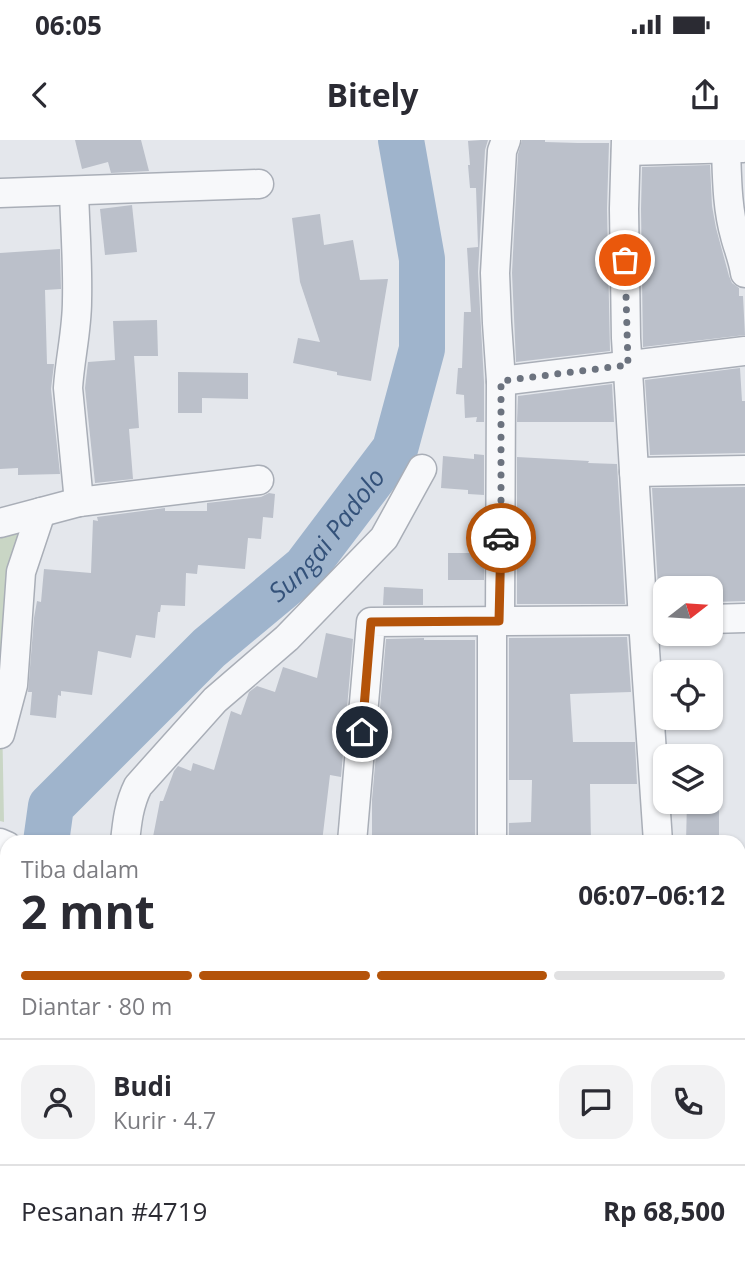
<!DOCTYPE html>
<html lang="id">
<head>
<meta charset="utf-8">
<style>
	:root { --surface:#fff; --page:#f2f2f3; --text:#2b2b33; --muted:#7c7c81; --line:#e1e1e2; --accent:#b45309 }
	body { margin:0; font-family:"Open Sans",sans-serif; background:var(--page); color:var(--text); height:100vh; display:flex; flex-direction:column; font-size:26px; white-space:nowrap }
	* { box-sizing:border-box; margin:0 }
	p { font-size:23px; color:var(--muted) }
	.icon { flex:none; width:38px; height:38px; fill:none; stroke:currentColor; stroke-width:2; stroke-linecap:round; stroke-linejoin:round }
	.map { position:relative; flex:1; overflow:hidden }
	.side { position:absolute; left:0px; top:695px; width:746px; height:436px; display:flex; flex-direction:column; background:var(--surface); border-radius:21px 21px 0 0; box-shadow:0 2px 5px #0004 }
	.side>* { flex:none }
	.needle { width:46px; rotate:73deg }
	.fabs { position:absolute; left:653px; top:436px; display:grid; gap:14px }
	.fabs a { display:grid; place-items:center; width:70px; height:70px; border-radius:14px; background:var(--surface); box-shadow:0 2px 5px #0004; font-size:35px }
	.pin { position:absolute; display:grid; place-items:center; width:60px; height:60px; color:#fff; margin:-30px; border:4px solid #fff; border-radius:50%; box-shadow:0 2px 7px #0007 }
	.courier { position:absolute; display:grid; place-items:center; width:70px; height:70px; margin:-35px; border:5px solid #b45309; border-radius:50%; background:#fff; color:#222; box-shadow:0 2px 9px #0007 }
	.headline em { font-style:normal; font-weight:700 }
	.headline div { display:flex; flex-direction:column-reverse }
	.headline { display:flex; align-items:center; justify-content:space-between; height:119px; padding:0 21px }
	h1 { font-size:46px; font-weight:700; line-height:52px }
	.bar { display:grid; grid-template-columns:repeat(4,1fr); gap:10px 7px; align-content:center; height:84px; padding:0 21px }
	.bar i { height:9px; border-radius:5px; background:var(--line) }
	.bar .on { background:var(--accent) }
	.bar p { grid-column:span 4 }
	.line { display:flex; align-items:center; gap:18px; padding:0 21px; border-top:2px solid var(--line) }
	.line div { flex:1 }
	.round { display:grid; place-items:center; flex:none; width:74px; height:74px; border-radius:21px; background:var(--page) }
	.status { display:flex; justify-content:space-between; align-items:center; height:49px; padding:0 35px; background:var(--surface); direction:ltr }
	.status svg { height:19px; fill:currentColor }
	header { display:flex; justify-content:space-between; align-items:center; height:91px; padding:0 21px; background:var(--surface); font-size:32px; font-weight:700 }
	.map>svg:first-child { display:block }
	.green { fill:#c9d6c5 }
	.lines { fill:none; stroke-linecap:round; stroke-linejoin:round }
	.river { stroke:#9fb4cc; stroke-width:46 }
	.building { fill:#bbc0ca }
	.minor-casing { stroke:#a9aeb7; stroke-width:31 }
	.minor { stroke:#f7f8fa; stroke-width:28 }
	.done { stroke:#6c737f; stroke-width:7; stroke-dasharray:0 12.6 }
	.route { stroke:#b45309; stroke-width:9 }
	.labels { text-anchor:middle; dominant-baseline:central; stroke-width:6; stroke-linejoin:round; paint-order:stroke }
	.water-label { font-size:26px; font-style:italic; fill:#34527a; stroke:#f4f6f9 }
</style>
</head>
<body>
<div class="status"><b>06:05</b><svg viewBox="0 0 49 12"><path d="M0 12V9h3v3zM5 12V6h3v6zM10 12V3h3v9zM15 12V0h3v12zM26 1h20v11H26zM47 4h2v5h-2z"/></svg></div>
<header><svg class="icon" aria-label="back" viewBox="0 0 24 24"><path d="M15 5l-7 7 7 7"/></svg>Bitely<svg class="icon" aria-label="share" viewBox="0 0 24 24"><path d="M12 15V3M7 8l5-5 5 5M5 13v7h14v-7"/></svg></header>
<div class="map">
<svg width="745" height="1130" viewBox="0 0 745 1130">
	<rect width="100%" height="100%" fill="#e4e7ec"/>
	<polygon class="green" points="24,386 12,445 1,520 4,682 0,681 0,394"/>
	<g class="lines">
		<g class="river">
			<path id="s1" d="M46,702L51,666L209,508L305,428L395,309L422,209V119L401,0"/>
			<polyline points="541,1124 549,1130"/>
		</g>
	</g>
	<g class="building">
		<polygon points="75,0 141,0 149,31 111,33 108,22 82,29"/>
		<polygon points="481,0 488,0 485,10 478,132 484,242 484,282 476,282 477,277 465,278 464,255 456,254 458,228 462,228 464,172 471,172 467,108 478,107 476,48 470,48 468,25 470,25 468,1"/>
		<polygon points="522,0 545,0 545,2 578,3 609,3 607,69 610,211 516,222 512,133 518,14"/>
		<polygon points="710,25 712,66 716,88 729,136 732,143 739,148 739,156 743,156 745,195 643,207 641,69 642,27"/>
		<polygon points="132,65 137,112 105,115 100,69"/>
		<polygon points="320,74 324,105 353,100 360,140 388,139 371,241 337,235 337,232 293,223 298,198 320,202 300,142 292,78"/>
		<polygon points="60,109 61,149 45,150 47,224 54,224 51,249 60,334 18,335 18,328 0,329 0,113"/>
		<polygon points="157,180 158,216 134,216 139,288 129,289 133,339 95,343 85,248 88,222 115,220 113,181"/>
		<polygon points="740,228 742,261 745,261 745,313 650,315 645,240"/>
		<polygon points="178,232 248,233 248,259 202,258 202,273 178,273"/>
		<polygon points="612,244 614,282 517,282 518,256"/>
		<polygon points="474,314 484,315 484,355 468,354 468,350 441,348 443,316 474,319"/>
		<polygon points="517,317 589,321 588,323 617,324 625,464 517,464"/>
		<polygon points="745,347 745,461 712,462 711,448 665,448 665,463 659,463 652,348"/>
		<polygon points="269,353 275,354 273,378 263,377 261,399 248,398 245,429 198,425 197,434 186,433 185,466 161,465 160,472 158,472 155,498 136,495 131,518 98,511 92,555 61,551 61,556 58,555 56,578 30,575 32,552 28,552 34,478 37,461 41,462 44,429 91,433 93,380 98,381 97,377 165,368 165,371 207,371 207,363 261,357"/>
		<rect x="448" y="413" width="36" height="27"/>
		<polygon points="384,447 423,449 423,465 383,465"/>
		<polygon points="326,493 353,499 341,637 330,635 322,702 152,702 160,661 163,661 174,631 178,626 191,631 193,623 214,630 231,571 241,575 249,552 257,546 275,552 283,527 317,538"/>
		<polygon points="627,497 631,552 570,554 573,602 635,602 637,644 590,644 591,702 509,702 509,683 531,682 532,640 509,640 509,498"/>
		<polygon points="424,498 424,500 475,500 475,702 372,702 372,660 386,499"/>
		<polygon points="687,662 719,662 719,702 686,702"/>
	</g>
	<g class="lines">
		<g class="minor-casing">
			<g id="minor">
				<polyline points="626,0 624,69 626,198 643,480 658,702"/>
				<path d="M726,9C727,37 727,68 735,96C738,108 743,119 745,133"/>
				<polyline points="626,11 742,8"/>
				<path d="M74,51C75,87 78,124 77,161C77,190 70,218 68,248L79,362"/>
				<polyline points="0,53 259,44"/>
				<polyline points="501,241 745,211"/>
				<polyline points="634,332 745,330"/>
				<polyline points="0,383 79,362 259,340"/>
				<polyline points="710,479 745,478"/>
				<polyline points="500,481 501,241 497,183 495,133 502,11 506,0"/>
				<polyline points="0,594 13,545 21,432 41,372"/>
				<path d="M125,702C127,682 129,664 138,646L215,560L287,498L384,398L422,329"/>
				<polyline points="352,702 371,482 665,480"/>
				<polyline points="492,702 492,481"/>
				<polyline points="0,703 7,706"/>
				<polyline points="738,732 745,733"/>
				<polyline points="0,894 7,892"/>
				<polyline points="0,1002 7,999"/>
				<polyline points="738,1003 745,1003"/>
				<polyline points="0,1098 7,1099"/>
				<polyline points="21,1124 23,1130"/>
				<polyline points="712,1124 713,1130"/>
				<polyline points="213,1130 217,1129 221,1124"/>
			</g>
		</g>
		<use href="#minor" class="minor"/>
	</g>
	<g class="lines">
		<polyline class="done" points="501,398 501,241 628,225 625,120"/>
		<polyline class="route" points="362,592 371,482 499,481 501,398"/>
	</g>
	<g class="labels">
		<g class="water-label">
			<text stroke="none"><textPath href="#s1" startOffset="424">Sungai Padolo</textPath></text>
		</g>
	</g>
</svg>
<div class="fabs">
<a><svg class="needle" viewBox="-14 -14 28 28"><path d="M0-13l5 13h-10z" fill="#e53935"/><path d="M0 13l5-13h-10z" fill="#7c7c81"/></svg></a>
<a><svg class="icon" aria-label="locate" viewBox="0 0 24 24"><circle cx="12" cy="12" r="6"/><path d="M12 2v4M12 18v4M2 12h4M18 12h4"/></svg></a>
<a><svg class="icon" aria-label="layers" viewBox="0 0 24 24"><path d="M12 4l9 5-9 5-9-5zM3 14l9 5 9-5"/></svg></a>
</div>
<div class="pin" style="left:625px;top:120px;background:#ea580c"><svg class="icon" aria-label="bag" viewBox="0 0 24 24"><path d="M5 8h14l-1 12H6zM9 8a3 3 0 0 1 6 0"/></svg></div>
<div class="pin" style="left:362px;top:592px;background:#1f2937"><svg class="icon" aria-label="home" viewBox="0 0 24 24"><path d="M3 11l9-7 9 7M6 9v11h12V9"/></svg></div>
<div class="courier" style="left:501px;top:398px"><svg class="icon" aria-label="car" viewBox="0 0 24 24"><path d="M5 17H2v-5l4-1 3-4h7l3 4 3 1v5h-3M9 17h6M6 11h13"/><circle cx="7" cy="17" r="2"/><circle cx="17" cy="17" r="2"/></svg></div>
<section class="side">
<div class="headline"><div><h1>2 mnt</h1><p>Tiba dalam</p></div><em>06:07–06:12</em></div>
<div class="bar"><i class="on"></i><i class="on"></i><i class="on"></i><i></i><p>Diantar · 80 m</p></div>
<div class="line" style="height:126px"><a class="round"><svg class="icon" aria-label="person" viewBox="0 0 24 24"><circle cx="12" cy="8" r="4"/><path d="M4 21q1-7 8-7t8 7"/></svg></a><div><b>Budi</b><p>Kurir · 4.7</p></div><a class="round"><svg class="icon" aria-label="chat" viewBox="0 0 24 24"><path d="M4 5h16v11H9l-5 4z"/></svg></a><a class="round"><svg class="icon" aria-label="phone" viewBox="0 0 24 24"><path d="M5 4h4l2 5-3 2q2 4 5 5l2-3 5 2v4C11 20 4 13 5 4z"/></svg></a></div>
<div class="line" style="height:91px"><div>Pesanan #4719</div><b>Rp 68,500</b></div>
</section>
</div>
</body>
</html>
